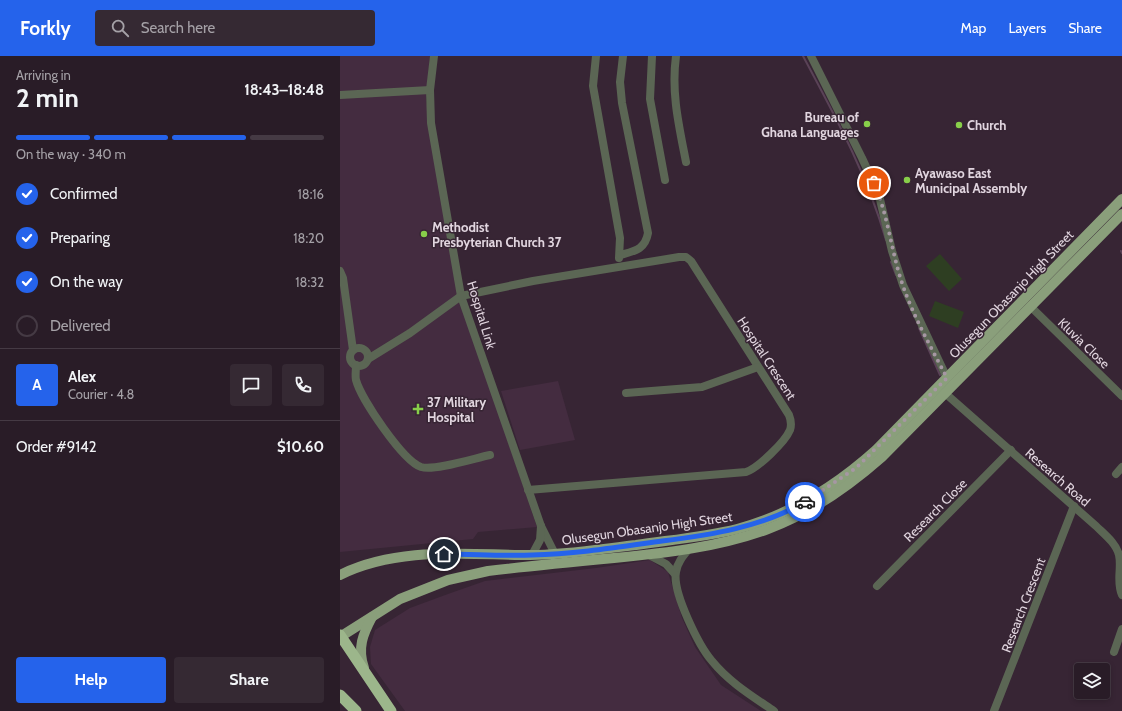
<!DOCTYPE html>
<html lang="en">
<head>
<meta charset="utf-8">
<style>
	:root { --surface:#291c27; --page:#352933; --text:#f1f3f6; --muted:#a5a1a7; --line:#453a44; --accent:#2563eb }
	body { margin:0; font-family:Cabin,sans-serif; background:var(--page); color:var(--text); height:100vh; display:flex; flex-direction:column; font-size:15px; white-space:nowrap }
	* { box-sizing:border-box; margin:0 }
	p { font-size:13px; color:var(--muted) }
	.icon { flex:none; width:22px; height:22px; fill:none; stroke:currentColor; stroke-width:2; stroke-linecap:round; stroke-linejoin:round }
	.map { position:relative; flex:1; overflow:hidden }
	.panel { display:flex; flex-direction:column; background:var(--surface); width:340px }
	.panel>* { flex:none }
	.fabs { position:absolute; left:734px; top:607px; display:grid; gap:8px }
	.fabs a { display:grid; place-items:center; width:36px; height:36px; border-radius:4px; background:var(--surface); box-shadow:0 2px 6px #0003,0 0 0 1px var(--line); font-size:20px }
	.pin { position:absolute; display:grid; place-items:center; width:34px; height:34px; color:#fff; margin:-17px; border:2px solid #fff; border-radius:50%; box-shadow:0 1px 4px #0007 }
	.courier { position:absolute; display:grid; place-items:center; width:40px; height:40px; margin:-20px; border:3px solid #2563eb; border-radius:50%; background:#fff; color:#222; box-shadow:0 1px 5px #0007 }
	.overview em { font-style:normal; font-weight:700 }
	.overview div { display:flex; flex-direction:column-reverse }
	.overview { display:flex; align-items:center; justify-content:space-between; height:68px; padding:0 16px }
	h1 { font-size:26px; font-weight:700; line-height:30px }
	.bar { display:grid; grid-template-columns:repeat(4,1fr); gap:6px 4px; align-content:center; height:48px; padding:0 16px }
	.bar i { height:5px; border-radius:3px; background:var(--line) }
	.bar .selected { background:var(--accent) }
	.bar p { grid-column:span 4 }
	.line { display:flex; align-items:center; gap:10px; padding:0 16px; border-top:1px solid var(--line) }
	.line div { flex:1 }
	.round { display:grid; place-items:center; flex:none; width:42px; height:42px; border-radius:4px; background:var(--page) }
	ol { padding:0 16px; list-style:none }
	li { display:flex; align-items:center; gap:12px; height:44px }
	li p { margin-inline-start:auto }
	li .icon { padding:4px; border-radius:50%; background:var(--accent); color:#fff; stroke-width:4 }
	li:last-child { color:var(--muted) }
	li i { width:22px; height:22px; border:2px solid var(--line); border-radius:50% }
	.button { display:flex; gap:8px; margin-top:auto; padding:8px 16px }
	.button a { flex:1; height:46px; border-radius:4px; background:var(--accent); color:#fff; font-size:16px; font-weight:700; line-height:46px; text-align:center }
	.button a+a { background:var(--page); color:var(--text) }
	header { display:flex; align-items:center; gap:24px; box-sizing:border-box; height:56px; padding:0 20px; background:var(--accent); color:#fff }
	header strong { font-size:19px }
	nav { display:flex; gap:22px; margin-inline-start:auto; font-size:14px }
	.search { width:280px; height:36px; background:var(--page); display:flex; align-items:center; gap:10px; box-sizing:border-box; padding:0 14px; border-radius:4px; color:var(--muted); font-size:15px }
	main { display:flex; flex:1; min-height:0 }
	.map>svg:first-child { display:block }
	.built { fill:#442c40 }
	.green { fill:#2e3e22 }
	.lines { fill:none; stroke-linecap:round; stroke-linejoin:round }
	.stream { stroke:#5a4257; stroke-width:2 }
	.minor { stroke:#5b6654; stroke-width:8 }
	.major { stroke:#8a9f7b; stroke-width:10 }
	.highway { stroke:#9cb68b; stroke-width:11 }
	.done { stroke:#a697a3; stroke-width:4; stroke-dasharray:0 7.2 }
	.route { stroke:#2563eb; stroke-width:5 }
	.poi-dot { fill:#88cf4a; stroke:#372534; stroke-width:1.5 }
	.labels { text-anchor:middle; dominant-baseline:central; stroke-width:3; stroke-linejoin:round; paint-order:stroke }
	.poi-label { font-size:13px; font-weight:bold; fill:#e1d5df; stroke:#372534; text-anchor:start }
	.street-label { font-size:13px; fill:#e1d5df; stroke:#372534 }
</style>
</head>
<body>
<header>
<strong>Forkly</strong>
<div class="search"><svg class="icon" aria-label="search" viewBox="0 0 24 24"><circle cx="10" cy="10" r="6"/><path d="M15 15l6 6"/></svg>Search here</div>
<nav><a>Map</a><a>Layers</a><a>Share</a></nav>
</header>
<main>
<section class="panel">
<div class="overview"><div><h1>2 min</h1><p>Arriving in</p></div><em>18:43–18:48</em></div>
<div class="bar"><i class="selected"></i><i class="selected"></i><i class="selected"></i><i></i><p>On the way · 340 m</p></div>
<ol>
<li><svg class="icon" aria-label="check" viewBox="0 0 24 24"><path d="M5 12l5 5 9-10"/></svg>Confirmed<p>18:16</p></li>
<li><svg class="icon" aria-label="check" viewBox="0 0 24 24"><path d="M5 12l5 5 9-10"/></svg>Preparing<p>18:20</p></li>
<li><svg class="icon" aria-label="check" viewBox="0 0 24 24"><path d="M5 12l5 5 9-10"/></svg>On the way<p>18:32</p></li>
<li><i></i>Delivered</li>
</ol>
<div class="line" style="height:72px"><b class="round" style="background:var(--accent);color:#fff">A</b><div><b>Alex</b><p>Courier · 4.8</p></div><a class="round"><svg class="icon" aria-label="chat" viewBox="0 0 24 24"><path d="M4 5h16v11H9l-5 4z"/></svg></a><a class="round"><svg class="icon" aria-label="phone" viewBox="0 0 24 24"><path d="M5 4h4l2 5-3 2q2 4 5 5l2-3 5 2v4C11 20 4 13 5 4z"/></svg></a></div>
<div class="line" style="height:52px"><div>Order #9142</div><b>$10.60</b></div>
<div class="button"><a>Help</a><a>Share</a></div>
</section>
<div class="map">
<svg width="782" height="655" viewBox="0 0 782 655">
	<rect width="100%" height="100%" fill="#372534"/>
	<g class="built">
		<polygon points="0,0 90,0 86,43 117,235 197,471 138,476 133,483 0,496"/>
		<polygon points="218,325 235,384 180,394 161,335"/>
		<polygon points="310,504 328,516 342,562 355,591 381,629 421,655 65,655 31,608 30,591 35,574 70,552 108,538 145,525 256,512"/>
	</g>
	<g class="green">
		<polygon points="600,198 622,223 609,235 586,210"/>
		<polygon points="595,245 624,256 618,272 589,260"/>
	</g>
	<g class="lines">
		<g class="stream">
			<path d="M463,0C495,60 527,118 546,184"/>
			<polyline points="781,195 782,197"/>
			<polyline points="551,206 556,219"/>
			<polyline points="579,272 600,319"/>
		</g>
		<g class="minor">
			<polyline points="94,0 90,34 91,67 121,240 201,470 215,498"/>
			<polyline points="256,0 253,30 280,182 279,202"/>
			<polyline points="312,0 310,43 325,124"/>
			<path d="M336,0C331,37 339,70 346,106"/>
			<polyline points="471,0 522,102 539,139 552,195 563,229 607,322"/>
			<polyline points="0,39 90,34"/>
			<path d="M280,199C294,195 305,194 308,177L282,47L280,26L283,0"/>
			<polyline points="0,215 3,222 13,294"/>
			<polyline points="690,250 782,340"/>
			<circle cx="19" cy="301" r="9"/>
			<path d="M28,303L70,277L121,240L193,225L339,201H346L351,205L449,359C451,364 452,368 450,374C445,386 418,412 406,416L188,434"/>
			<path d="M16,309C16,314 15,320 16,324C21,343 63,405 81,411C95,415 135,402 150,399"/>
			<polyline points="286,337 362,331 418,311"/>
			<path d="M606,338L756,470C764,478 776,487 779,499C782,512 776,525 782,539"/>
			<polyline points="776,418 782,411"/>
			<path d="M349,493C343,500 337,507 336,516C332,536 359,590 372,605C389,626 412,640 434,655"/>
			<polyline points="307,498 326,508 335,518"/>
			<polyline points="192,499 200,484 201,470"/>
			<polyline points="537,530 671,394"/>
			<polyline points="774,596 782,573"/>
			<polyline points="654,655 734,450"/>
		</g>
		<g class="major">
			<path d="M0,519C59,490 127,499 190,499C225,499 261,493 296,489C330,484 365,481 397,473C450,459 496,430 536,394L782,143"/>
			<path d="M0,581L60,543L108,524L148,515C190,510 232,506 274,502C326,497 379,491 428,473C471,457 508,431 542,401L782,158"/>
			<path d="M24,612C17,592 23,578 32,561"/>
		</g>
		<g class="highway">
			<polyline points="0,579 51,655"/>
			<polyline points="0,639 16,655"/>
		</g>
	</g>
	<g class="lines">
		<path class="done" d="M465,446L516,412L607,322C591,291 573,260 562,227C551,194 548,159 534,127"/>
		<path class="route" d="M104,498C133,498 163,500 192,499C236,498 279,491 322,485C371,479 422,471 465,446"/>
	</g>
	<g class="poi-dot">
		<circle cx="527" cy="68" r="4"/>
		<circle cx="619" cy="69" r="4"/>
		<circle cx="567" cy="124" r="4"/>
		<circle cx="84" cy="178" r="4"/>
		<path d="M76 347h4v4h4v4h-4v4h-4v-4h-4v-4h4z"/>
	</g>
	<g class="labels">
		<g class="poi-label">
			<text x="519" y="61" text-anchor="end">Bureau of<tspan x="519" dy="15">Ghana Languages</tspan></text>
			<text x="627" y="69">Church</text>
			<text x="575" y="117">Ayawaso East<tspan x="575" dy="15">Municipal Assembly</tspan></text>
			<text x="92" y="171">Methodist<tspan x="92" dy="15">Presbyterian Church 37</tspan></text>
			<text x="87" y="346">37 Military<tspan x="87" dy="15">Hospital</tspan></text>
		</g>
		<g class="street-label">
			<text transform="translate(671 238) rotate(-46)">Olusegun Obasanjo High Street</text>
			<text transform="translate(142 259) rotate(73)">Hospital Link</text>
			<text transform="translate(744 287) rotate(44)">Kluvia Close</text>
			<text transform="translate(427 302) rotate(57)">Hospital Crescent</text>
			<text transform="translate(718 421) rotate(41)">Research Road</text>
			<text transform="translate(595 454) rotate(-45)">Research Close</text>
			<text transform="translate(307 472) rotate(-8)">Olusegun Obasanjo High Street</text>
			<text transform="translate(683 549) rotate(-69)">Research Crescent</text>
		</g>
	</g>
</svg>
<div class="fabs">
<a><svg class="icon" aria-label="layers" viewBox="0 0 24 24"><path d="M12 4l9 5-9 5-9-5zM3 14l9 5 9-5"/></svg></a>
</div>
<div class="pin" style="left:534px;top:127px;background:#ea580c"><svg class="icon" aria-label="bag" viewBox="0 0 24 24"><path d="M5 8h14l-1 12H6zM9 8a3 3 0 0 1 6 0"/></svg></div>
<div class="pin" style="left:104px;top:498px;background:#1f2937"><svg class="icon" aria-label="home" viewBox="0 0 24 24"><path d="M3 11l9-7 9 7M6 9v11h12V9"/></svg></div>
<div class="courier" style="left:465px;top:446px"><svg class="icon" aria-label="car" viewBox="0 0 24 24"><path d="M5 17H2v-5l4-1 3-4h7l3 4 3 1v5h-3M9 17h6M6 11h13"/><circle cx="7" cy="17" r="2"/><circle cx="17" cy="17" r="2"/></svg></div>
</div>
</main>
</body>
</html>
